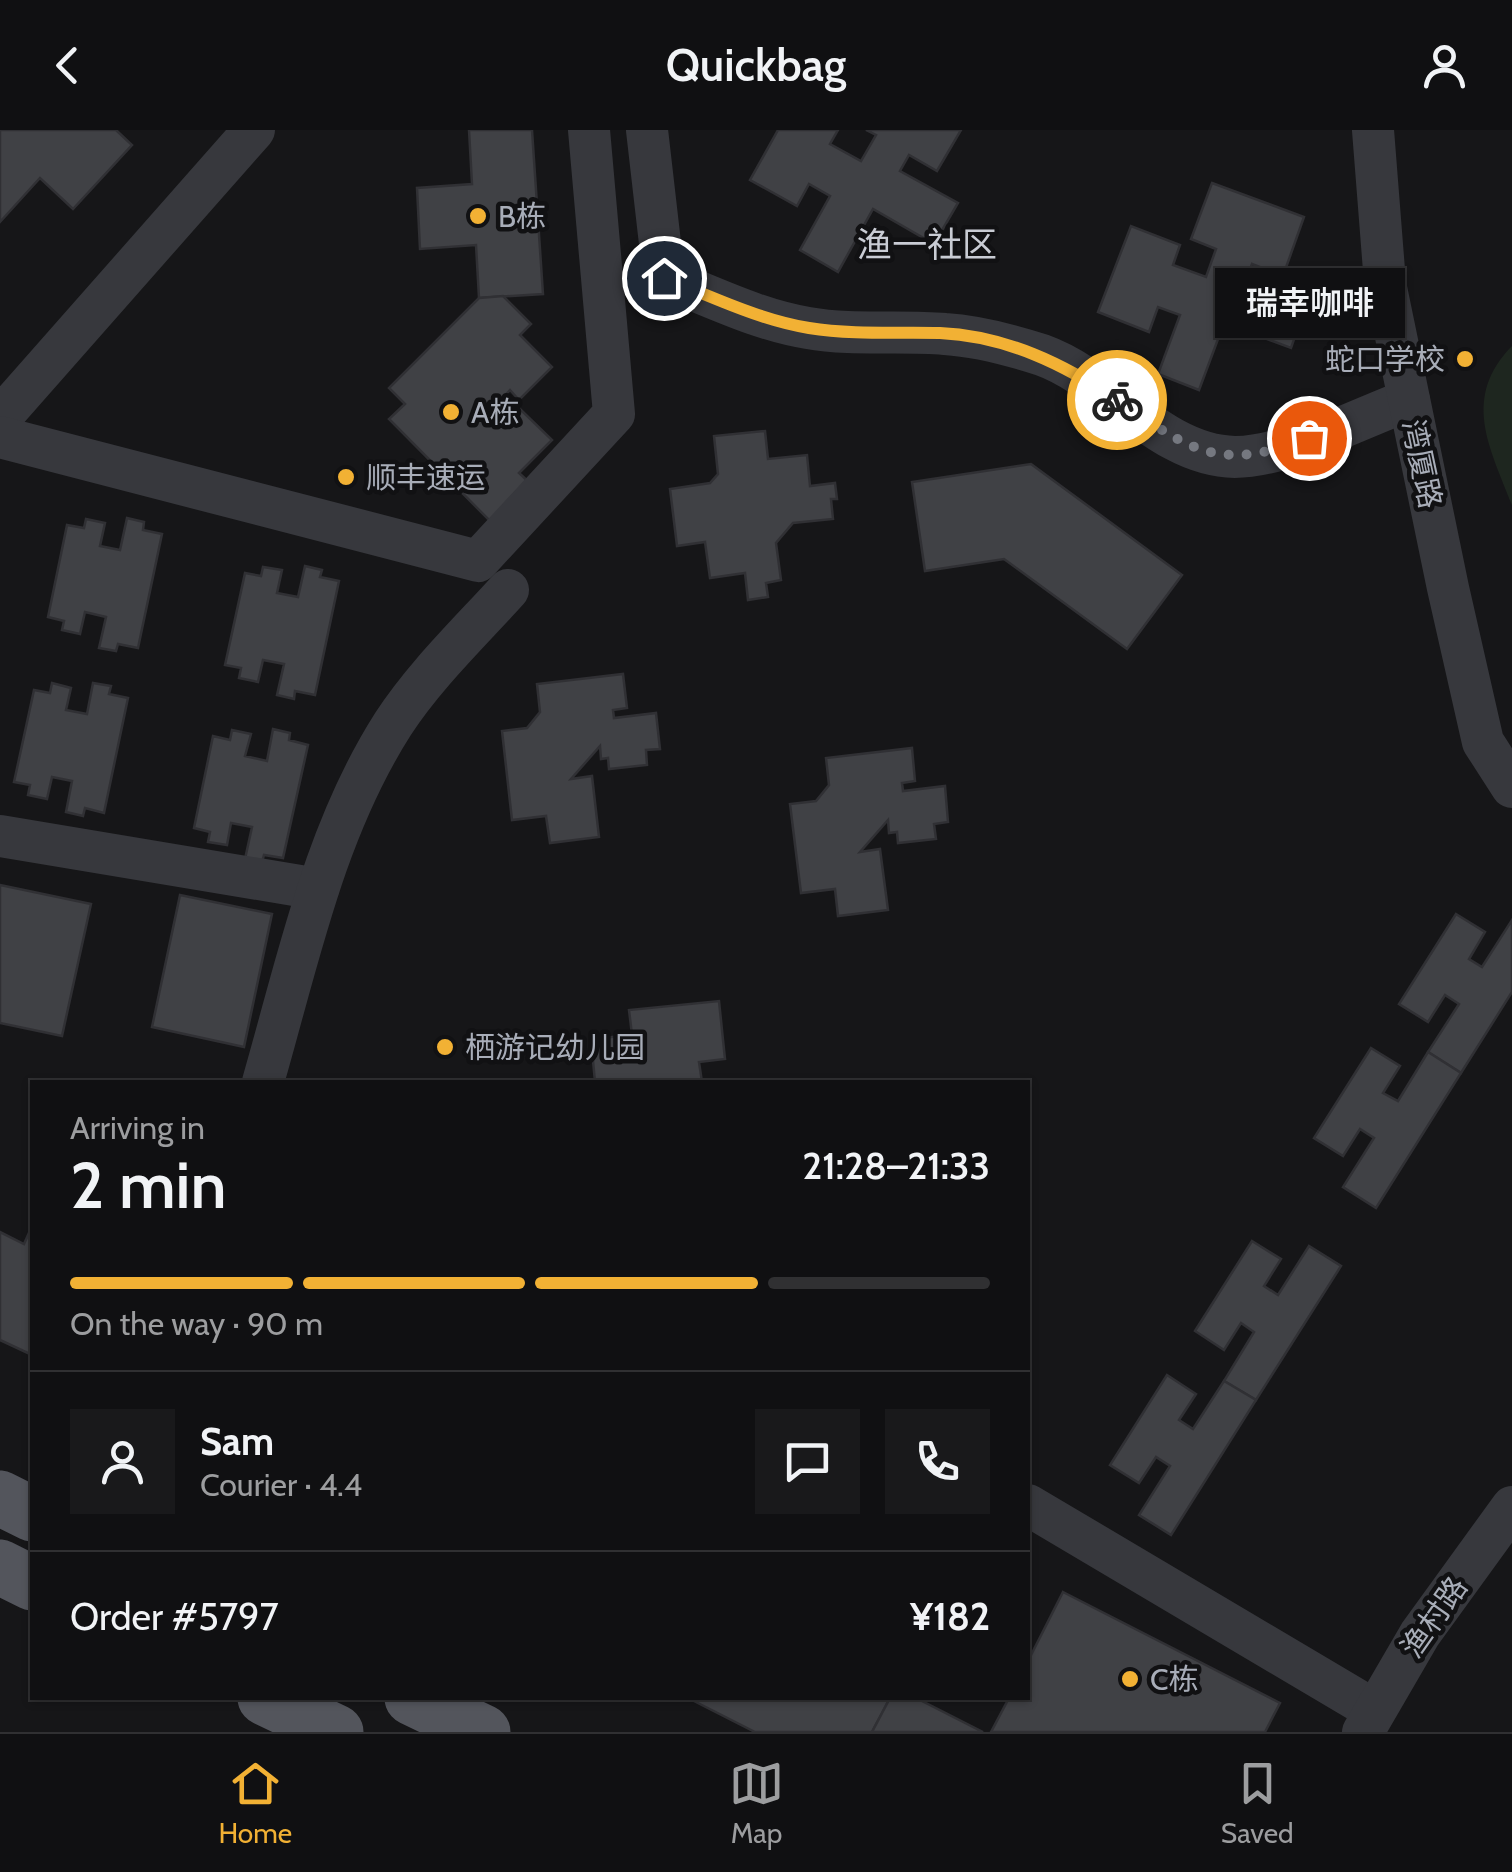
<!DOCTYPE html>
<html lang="en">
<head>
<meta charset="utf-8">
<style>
	:root { --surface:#101012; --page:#19191b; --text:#f1f3f6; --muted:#9c9d9f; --line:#303032; --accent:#f2b134 }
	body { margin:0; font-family:Cabin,"Noto Sans SC",sans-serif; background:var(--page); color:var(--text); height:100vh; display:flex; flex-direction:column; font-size:38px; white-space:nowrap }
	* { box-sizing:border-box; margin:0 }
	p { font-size:32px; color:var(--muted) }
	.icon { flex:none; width:55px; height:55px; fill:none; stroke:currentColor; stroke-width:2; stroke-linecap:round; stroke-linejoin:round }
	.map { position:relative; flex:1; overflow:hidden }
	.drawer { position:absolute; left:30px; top:950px; width:1000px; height:620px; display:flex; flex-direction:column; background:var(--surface); border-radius:0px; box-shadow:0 2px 8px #0004,0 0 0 2px var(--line) }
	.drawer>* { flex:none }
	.pin { position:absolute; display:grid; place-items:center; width:85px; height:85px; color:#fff; margin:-42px; border:5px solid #fff; border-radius:50%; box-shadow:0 2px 10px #0007 }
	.courier { position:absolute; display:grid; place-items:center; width:100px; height:100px; margin:-50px; border:8px solid #f2b134; border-radius:50%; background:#fff; color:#222; box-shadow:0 2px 12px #0007 }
	.bubble { position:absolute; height:70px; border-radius:0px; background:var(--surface); box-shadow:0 2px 8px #0004,0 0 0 2px var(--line); font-size:32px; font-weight:600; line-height:70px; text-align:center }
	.overview em { font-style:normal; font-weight:600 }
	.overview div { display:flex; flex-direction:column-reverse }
	.overview { display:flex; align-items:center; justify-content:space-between; height:170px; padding:0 40px }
	h1 { font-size:65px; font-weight:600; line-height:75px }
	.bar { display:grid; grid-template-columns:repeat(4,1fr); gap:15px 10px; align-content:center; height:120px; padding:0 40px }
	.bar i { height:12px; border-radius:8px; background:var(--line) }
	.bar .selected { background:var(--accent) }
	.bar p { grid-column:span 4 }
	.line { display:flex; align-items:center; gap:25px; padding:0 40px; border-top:2px solid var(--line) }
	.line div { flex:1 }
	.round { display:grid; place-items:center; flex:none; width:105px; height:105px; border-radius:0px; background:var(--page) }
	header { display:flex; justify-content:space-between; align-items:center; height:130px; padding:0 40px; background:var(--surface); font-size:45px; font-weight:600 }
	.dock { display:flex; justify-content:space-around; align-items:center; height:140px; border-top:2px solid var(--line); background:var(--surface); font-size:28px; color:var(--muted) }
	.dock a { display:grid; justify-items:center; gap:5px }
	.dock .selected { color:var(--accent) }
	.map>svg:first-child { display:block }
	.green { fill:#1e261f }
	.building { fill:#404145; stroke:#303034; stroke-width:2.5 }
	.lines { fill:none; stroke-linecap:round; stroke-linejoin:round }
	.minor { stroke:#37383d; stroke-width:42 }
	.major { stroke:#53555c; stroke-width:55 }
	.done { stroke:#757880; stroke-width:10; stroke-dasharray:0 18 }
	.route { stroke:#f2b134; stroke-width:12 }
	.poi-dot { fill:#f2b134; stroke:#111113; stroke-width:4 }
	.labels { text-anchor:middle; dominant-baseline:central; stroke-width:9; stroke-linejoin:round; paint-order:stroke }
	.poi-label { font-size:30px; fill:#a8adb8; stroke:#111113; text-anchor:start }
	.street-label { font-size:30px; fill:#a8adb8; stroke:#111113 }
	.quarter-label { font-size:35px; fill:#c9ccd4; stroke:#111113 }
</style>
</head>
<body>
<header><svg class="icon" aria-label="back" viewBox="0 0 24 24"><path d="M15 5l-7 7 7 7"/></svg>Quickbag<svg class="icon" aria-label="person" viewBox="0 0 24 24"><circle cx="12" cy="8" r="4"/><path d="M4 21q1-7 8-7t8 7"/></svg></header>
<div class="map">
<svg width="1512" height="1602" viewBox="0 0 1512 1602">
	<rect width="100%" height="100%" fill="#161618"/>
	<path class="green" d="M1512,216V375C1490,318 1461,268 1512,216Z"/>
	<g class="building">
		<polygon points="0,0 116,0 132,15 73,79 40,48 0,92"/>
		<polygon points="469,0 532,0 543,164 479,168 476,115 420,119 417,58 472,54"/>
		<polygon points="778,0 838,0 830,14 861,31 876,5 866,0 961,0 937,41 909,25 900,41 958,73 934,114 873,79 838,142 800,120 830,66 809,54 797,76 750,50"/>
		<polygon points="1212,53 1304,87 1283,146 1252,134 1246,151 1307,173 1291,218 1224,193 1199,260 1158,244 1180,185 1158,177 1149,202 1098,182 1131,96 1180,115 1173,135 1206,147 1216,119 1191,109"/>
		<polygon points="503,166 531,194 520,205 552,237 519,270 510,260 497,274 510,287 519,278 552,310 519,343 530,353 491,392 389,289 405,274 389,258 479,168"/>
		<polygon points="765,301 768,329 807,325 810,356 835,353 837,369 831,369 833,389 793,393 776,413 781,450 766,453 768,467 748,470 745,443 710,448 705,412 677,416 670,359 710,353 718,344 714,306"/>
		<polygon points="1031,334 1182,445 1127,519 1004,429 925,441 912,352"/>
		<polygon points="127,388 144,392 143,400 162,404 138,518 118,514 116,521 99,518 106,487 85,482 80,504 62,500 64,491 48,487 67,395 84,398 86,389 105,393 100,416 120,420"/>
		<polygon points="305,436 322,440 320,447 339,451 315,565 295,561 294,569 277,565 284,534 263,530 258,552 239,548 241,538 225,535 245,443 261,446 263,437 282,440 277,463 298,467"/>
		<polygon points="623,544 627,578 613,580 614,588 656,583 660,619 646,620 647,635 609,639 608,628 601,629 600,616 571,649 592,646 599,707 550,713 546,686 512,690 502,601 527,598 540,582 537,554"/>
		<polygon points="52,553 71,558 66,580 87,584 93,553 111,556 109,564 128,568 104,683 85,678 83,686 66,682 72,651 52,647 47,669 28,665 30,655 14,652 34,560 50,563"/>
		<polygon points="273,599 290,603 289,610 308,615 283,728 264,725 262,732 245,729 252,697 231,693 227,715 208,712 210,702 194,698 213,606 230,610 232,600 251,604 245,626 267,631"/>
		<polygon points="912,618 915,651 902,653 903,661 945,656 948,692 934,694 936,709 898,713 897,702 889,703 888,690 860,722 880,719 888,780 838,786 835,759 801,763 790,674 816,671 829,655 826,628"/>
		<polygon points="0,755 91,774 62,906 0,893"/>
		<polygon points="180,765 272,784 244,917 152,897"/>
		<polygon points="1456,784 1485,802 1469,829 1482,837 1512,790 1512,862 1461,943 1428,922 1459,874 1445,865 1428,892 1399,874"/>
		<polygon points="719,871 725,929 699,932 702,952 595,952 591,909 632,905 629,880"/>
		<polygon points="1371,918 1400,936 1383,963 1398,971 1428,922 1461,943 1376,1078 1343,1057 1374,1008 1360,999 1343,1026 1314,1008"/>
		<polygon points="32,1096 32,1225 0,1210 0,1102 24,1114"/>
		<polygon points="1252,1111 1281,1129 1264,1156 1278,1165 1309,1116 1341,1136 1256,1270 1224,1251 1254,1202 1241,1193 1224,1220 1195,1201"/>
		<polygon points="1167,1245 1196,1264 1179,1290 1193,1299 1224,1251 1256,1270 1171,1405 1139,1385 1170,1336 1156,1327 1139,1353 1110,1335"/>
		<polygon points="1063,1462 1280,1573 1265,1602 991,1602 1009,1568 1028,1568 1028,1531"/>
		<polygon points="688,1568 890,1568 872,1602 755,1602"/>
		<polygon points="890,1568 916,1568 983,1602 872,1602"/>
	</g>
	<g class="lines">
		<g class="minor">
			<path d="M647,0L664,148C711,166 758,190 808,198C853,206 900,200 945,204C977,206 1011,215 1042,225C1109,249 1161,326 1235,327C1286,327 1360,288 1409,270"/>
			<polyline points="1373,0 1385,153 1448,458 1483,612 1512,657"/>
			<polyline points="0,288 254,0"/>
			<polyline points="0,307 478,431 614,284 589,0"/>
			<polyline points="0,706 318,759"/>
			<path d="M263,952C298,831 324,702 393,594C425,545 469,503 508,460"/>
			<polyline points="1028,1375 1374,1580"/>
			<polyline points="1363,1602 1420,1504 1512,1377"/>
		</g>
		<g class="major">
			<polyline points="0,1368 32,1384"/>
			<polyline points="0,1437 32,1453"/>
			<polyline points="265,1568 336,1602"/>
			<polyline points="412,1568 483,1602"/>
		</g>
	</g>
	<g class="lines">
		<path class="done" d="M1117,270C1192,321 1219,343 1309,308"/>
		<path class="route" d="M664,148C711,166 759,190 809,198C852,205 897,202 940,203C1006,206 1064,234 1117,270"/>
	</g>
	<g class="poi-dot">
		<circle cx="478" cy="86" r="10"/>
		<circle cx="1465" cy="229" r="10"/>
		<circle cx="451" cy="282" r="10"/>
		<circle cx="346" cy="347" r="10"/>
		<circle cx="445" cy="917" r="10"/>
		<circle cx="1130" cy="1549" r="10"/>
	</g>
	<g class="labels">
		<g class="poi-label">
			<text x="498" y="86">B栋</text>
			<text x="1445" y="229" text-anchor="end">蛇口学校</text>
			<text x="471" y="282">A栋</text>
			<text x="366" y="347">顺丰速运</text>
			<text x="465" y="917">栖游记幼儿园</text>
			<text x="1150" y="1549">C栋</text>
		</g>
		<g class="street-label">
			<text transform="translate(1422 334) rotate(78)">湾厦路</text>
			<text transform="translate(1434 1487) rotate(-55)">渔村路</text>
		</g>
		<g class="quarter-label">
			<text x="927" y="114">渔一社区</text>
		</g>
	</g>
</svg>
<div class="pin" style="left:1309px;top:308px;background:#ea580c"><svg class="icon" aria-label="bag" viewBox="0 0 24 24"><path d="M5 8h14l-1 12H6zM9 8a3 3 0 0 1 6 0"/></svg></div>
<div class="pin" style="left:664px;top:148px;background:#1f2937"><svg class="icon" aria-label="home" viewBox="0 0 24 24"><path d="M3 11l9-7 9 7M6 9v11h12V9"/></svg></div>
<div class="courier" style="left:1117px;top:270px"><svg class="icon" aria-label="bike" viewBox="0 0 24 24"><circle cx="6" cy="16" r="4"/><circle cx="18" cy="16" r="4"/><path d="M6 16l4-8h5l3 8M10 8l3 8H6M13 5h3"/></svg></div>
<div class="bubble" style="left:1215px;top:138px;width:190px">瑞幸咖啡</div>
<section class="drawer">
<div class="overview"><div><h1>2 min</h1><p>Arriving in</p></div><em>21:28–21:33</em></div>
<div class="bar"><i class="selected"></i><i class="selected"></i><i class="selected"></i><i></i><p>On the way · 90 m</p></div>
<div class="line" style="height:180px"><a class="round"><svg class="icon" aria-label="person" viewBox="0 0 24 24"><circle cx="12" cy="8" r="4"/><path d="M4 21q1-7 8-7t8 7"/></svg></a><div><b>Sam</b><p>Courier · 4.4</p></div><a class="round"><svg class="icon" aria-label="chat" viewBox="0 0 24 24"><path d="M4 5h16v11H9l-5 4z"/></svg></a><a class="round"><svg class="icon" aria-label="phone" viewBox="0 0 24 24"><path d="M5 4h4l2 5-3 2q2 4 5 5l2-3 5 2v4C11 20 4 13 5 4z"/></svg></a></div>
<div class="line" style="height:130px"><div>Order #5797</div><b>¥182</b></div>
</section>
</div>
<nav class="dock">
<a class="selected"><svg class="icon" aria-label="home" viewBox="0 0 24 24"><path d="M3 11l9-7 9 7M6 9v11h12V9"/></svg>Home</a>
<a><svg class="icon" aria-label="map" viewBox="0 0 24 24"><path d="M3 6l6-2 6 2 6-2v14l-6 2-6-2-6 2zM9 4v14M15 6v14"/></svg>Map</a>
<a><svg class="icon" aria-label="saved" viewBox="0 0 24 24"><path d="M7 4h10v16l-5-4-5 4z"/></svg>Saved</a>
</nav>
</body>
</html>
